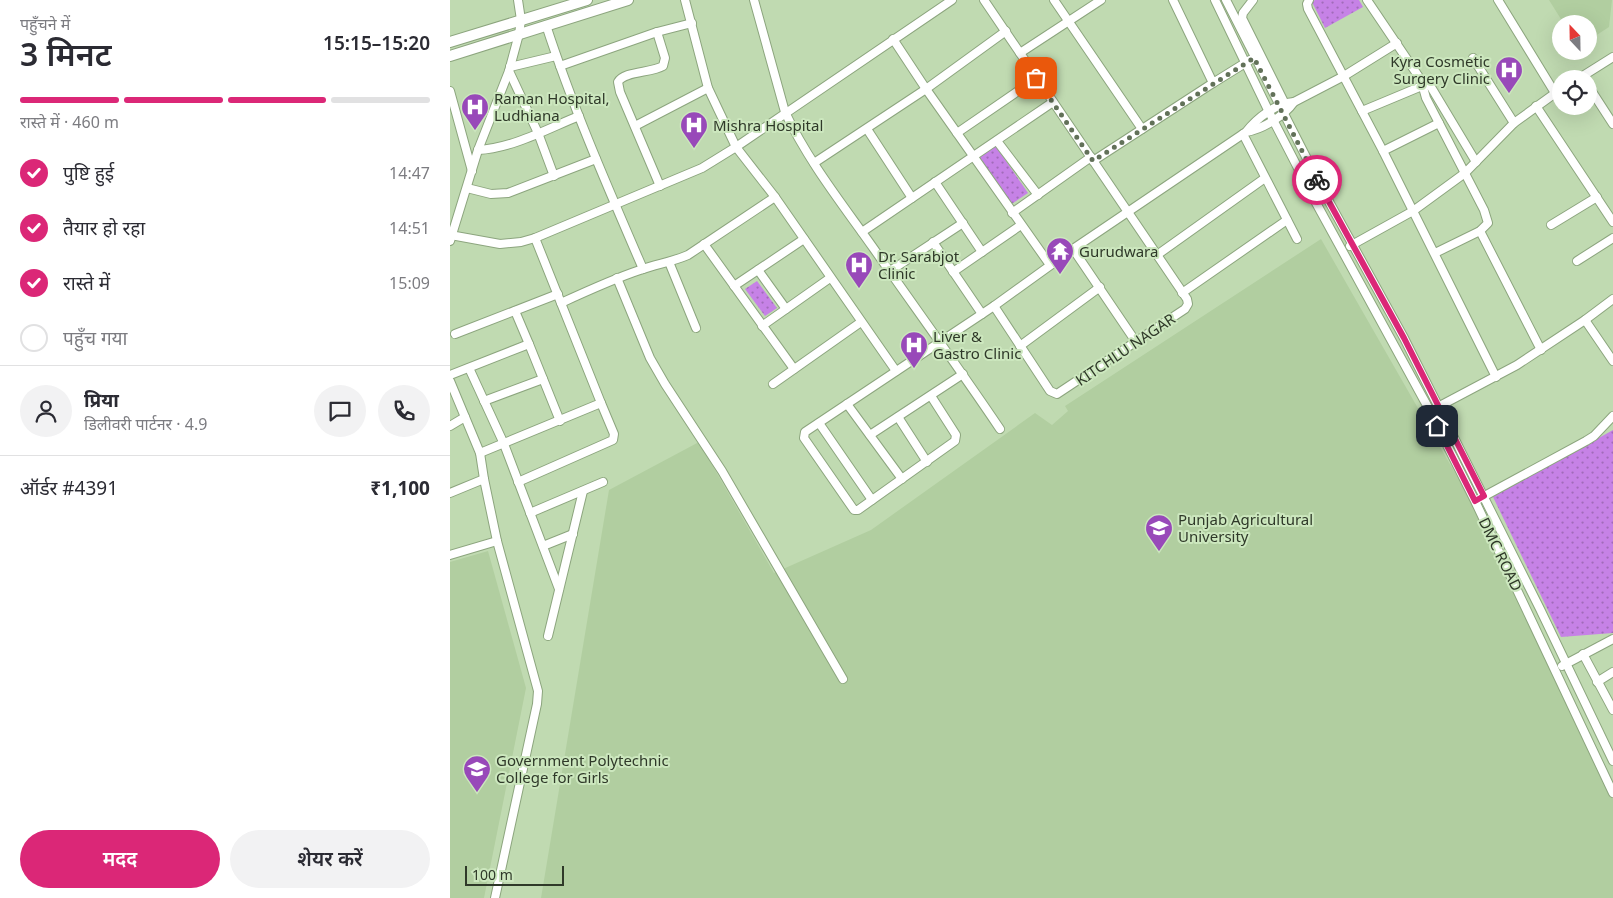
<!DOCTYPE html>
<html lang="hi">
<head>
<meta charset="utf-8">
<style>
	:root { --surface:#fff; --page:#f2f2f3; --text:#2b2b33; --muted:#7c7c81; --line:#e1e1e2; --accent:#db2777 }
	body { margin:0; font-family:"Noto Sans","Noto Sans Devanagari",sans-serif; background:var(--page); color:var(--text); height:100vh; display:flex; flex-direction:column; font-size:19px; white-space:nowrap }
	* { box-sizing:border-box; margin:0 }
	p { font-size:16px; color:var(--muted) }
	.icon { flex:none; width:28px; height:28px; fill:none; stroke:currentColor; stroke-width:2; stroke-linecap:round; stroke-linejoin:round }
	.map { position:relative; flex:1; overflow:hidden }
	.panel { display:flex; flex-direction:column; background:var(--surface); width:450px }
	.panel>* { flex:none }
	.needle { width:32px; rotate:338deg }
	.controls { position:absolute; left:1102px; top:15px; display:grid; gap:10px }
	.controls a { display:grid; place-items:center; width:45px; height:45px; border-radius:50%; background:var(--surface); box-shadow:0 5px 20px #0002; font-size:25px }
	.scale { position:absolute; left:15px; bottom:12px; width:99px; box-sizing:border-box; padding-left:5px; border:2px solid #2f3929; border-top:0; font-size:14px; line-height:18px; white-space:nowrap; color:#2f3929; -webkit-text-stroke:4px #cce7be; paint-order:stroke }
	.pin { position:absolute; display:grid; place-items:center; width:42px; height:42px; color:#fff; margin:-21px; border-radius:10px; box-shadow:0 2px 8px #0006 }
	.courier { position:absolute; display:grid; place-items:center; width:50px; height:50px; margin:-25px; border:4px solid #db2777; border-radius:50%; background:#fff; color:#222; box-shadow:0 1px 6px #0007 }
	.headline em { font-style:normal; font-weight:600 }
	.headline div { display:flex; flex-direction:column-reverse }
	.headline { display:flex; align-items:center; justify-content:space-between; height:85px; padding:0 20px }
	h1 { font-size:32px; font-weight:600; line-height:38px }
	.bar { display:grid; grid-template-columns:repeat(4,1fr); gap:8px 5px; align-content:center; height:60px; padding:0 20px }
	.bar i { height:6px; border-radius:4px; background:var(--line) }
	.bar .on { background:var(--accent) }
	.bar p { grid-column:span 4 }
	.line { display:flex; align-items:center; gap:12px; padding:0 20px; border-top:1px solid var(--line) }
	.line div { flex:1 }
	.round { display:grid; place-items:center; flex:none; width:52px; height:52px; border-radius:26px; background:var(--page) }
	ol { padding:0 20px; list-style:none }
	li { display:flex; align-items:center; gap:15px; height:55px }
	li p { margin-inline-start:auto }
	li .icon { padding:5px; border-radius:50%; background:var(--accent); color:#fff; stroke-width:4 }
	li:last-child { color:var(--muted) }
	li i { width:28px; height:28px; border:2px solid var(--line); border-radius:50% }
	.button { display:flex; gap:10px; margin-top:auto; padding:10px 20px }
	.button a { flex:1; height:58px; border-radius:30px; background:var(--accent); color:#fff; font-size:20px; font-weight:600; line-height:58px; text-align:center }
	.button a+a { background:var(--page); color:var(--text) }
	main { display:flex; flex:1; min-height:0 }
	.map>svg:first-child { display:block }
	.built { fill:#b1cea0 }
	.grass { fill:url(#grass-dots) }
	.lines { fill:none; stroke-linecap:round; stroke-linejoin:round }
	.minor-casing { stroke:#8ca57e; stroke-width:10 }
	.major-casing { stroke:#8ca57e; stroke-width:12 }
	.minor { stroke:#fff; stroke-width:8 }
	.major { stroke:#fff; stroke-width:10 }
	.done { stroke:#627159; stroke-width:5; stroke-dasharray:0 9 }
	.route { stroke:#db2777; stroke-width:6 }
	.labels { text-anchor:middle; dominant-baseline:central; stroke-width:4; stroke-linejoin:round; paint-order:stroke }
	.poi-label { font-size:15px; fill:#2f3929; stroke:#cce7be; text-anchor:start }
	.street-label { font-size:15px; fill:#2f3929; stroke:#cce7be }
</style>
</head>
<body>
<main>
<section class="panel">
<div class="headline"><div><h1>3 मिनट</h1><p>पहुँचने में</p></div><em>15:15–15:20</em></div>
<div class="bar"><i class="on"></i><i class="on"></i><i class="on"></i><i></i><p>रास्ते में · 460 m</p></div>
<ol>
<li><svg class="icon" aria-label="check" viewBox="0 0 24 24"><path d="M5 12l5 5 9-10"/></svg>पुष्टि हुई<p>14:47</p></li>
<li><svg class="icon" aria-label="check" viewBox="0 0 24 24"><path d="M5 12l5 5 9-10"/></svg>तैयार हो रहा<p>14:51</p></li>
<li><svg class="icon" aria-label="check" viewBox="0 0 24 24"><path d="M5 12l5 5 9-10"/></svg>रास्ते में<p>15:09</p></li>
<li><i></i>पहुँच गया</li>
</ol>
<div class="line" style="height:90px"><a class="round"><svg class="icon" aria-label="person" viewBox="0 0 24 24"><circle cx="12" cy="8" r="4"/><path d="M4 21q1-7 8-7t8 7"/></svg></a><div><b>प्रिया</b><p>डिलीवरी पार्टनर · 4.9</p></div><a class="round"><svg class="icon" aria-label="chat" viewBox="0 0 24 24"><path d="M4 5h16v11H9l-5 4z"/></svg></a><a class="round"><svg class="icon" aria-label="phone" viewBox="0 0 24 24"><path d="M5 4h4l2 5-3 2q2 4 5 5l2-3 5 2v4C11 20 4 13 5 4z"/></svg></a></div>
<div class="line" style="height:65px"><div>ऑर्डर #4391</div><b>₹1,100</b></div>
<div class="button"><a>मदद</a><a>शेयर करें</a></div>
</section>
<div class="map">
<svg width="1163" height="898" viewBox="0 0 1163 898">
	<defs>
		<pattern id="grass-dots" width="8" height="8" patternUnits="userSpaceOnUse" patternTransform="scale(1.25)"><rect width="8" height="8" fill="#c682e6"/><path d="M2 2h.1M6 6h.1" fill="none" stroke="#a16bba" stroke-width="1.8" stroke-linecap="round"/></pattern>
	</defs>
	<rect width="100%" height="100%" fill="#c0dab1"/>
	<g class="built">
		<polygon points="1099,0 1162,0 1159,27 1139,40 1139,24 1114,24"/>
		<polygon points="871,239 1024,506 1163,791 1163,898 91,898 159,490 249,442 324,573 421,530 585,413 602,425 618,411 615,406"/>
		<polygon points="38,551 76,688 34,898 0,898 0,562"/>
	</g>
	<g class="grass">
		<polygon points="865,0 909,0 913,7 875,28 862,2"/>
		<polygon points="545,145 578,193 560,205 527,158"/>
		<polygon points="307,281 327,308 315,316 295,289"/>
		<polygon points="1163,430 1163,633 1111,637 1043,497"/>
	</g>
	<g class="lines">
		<g class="minor-casing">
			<g id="minor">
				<polyline points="235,0 258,88 286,147 325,197 446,371"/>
				<path d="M304,0L335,112C358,161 393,205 424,249C466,309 509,368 550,429"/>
				<polyline points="534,0 737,299 738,304 735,309 607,394 600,391 544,306"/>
				<polyline points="604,0 692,129"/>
				<polyline points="723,0 763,83 800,60"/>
				<polyline points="765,0 819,112 865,201 980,411 1025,501 1163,793"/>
				<polyline points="776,0 877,198 954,338 1090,609 1163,761"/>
				<polyline points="803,0 793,13 792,18 836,106"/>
				<polyline points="859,0 857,4 858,9 933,151 1046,377"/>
				<polyline points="917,0 971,80 981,87 1026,162"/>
				<polyline points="1048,0 1105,93"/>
				<path d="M96,25C123,108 158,188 193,269"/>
				<polyline points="443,39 476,89 600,265"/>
				<polyline points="570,53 651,0"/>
				<polyline points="1023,58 1064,123"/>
				<polyline points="110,66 207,32"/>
				<polyline points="60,67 106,56"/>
				<polyline points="59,71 88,133 104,176"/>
				<polyline points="1128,79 1163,57"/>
				<polyline points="971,80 976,98 1034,210 1038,223 1030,231 985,253"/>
				<polyline points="1139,87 1163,124"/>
				<polyline points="0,91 22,171"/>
				<polyline points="844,102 894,76 947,43"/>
				<polyline points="1086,106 1163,222"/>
				<polyline points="912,111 972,86"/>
				<polyline points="185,126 258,88"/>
				<polyline points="417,129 462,198"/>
				<polyline points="507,133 587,78"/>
				<polyline points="793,134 847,239"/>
				<polyline points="547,141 588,195"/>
				<path d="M28,150C63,148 97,129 129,116"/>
				<polyline points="933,151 989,123"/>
				<polyline points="643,161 763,83"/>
				<polyline points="364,163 476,89 556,31"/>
				<polyline points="485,182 532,252"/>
				<path d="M210,186L170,92L168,82C174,71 201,73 213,66L215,58L207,32L242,23"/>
				<polyline points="17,188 41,194 58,193 146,159"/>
				<polyline points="562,213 641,157"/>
				<polyline points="1101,225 1147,197"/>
				<polyline points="1030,231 1091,350"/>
				<polyline points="412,232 603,102"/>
				<polyline points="0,235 50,244 71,242 85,238 252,168 286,147 502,0"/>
				<polyline points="0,241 28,150 59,71 69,34 71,20 68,0"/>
				<polyline points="483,242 532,314"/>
				<polyline points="254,244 344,369"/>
				<polyline points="900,246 963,211 1015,173 1064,123 1111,89"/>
				<polyline points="623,249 686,342"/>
				<polyline points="707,255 815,178"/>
				<polyline points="1127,261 1163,238"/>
				<polyline points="219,262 246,328"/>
				<polyline points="308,270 336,309"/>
				<polyline points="440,271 513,223"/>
				<polyline points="503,272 571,225"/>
				<polyline points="167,278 200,358 215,384 272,471 393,679"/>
				<polyline points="284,286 354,239"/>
				<polyline points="732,293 837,220"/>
				<path d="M111,303C137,291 163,279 190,270C206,264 222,262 238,255L325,197"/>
				<polyline points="65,311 79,344"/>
				<polyline points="1135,320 1163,361"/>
				<polyline points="312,326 380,278"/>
				<polyline points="5,334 108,294"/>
				<polyline points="570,346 650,287"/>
				<polyline points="19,368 54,444 109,589"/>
				<polyline points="0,375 79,344 110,421"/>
				<polyline points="0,381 30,453 34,479 47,541 88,691 87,704 45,898"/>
				<polyline points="323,384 411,322"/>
				<path d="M481,396L506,435L505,441L408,510H404L354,438L355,432L544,306L623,249L796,132C807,118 826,103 844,102C834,116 813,129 796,132"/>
				<polyline points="34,401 93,379"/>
				<polyline points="397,404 452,479"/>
				<polyline points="984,409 1067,365 1135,320 1163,299"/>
				<polyline points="448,417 477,462"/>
				<polyline points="369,423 422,500"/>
				<polyline points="0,426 15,417"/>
				<polyline points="420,435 513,374"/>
				<polyline points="30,453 151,403 85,238"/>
				<polyline points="68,482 163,440 164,434 151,403"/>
				<polyline points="0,493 34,479"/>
				<polyline points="1029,499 1136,441 1144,436 1163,416"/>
				<polyline points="80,513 153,482"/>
				<polyline points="93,546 123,534"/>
				<polyline points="0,555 47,541"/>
				<polyline points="98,636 133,491"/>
				<polyline points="1133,654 1163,710"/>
				<polyline points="1112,666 1163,639"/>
				<polyline points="1147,682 1163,672"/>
			</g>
		</g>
		<g class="major-casing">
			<g id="major">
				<polyline points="0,42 137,0"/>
				<polyline points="0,56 178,0"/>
			</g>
		</g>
		<use href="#minor" class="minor"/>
		<use href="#major" class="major"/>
	</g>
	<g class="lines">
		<polyline class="done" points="586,78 643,161 804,58 867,180"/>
		<polyline class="route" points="867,180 954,338 1034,496 1025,501 987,426"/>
	</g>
	<defs>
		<g id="hospital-pin" transform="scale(1.4375)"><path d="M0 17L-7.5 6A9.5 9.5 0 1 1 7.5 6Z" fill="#9849b9" stroke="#cce7be"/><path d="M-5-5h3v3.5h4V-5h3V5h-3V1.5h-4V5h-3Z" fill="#fff"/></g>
		<g id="temple-pin" transform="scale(1.4375)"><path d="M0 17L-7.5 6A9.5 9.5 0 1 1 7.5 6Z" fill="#9849b9" stroke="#cce7be"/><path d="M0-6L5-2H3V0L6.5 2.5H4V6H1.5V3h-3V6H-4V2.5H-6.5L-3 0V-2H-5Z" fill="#fff"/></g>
		<g id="university-pin" transform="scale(1.4375)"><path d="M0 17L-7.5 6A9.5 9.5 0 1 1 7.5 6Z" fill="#9849b9" stroke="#cce7be"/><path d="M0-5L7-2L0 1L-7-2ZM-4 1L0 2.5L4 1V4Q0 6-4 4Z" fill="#fff"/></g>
	</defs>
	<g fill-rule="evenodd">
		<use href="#hospital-pin" x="1059" y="70"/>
		<use href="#hospital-pin" x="25" y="107"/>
		<use href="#hospital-pin" x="244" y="125"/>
		<use href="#temple-pin" x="610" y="251"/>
		<use href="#hospital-pin" x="409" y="265"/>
		<use href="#hospital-pin" x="464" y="345"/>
		<use href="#university-pin" x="709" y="528"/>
		<use href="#university-pin" x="27" y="769"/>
	</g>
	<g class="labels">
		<g class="poi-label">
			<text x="1040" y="61" text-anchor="end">Kyra Cosmetic<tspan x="1040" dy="17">Surgery Clinic</tspan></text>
			<text x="44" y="98">Raman Hospital,<tspan x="44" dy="17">Ludhiana</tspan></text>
			<text x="263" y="125">Mishra Hospital</text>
			<text x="629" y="251">Gurudwara</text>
			<text x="428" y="256">Dr. Sarabjot<tspan x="428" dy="17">Clinic</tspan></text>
			<text x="483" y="336">Liver &amp;<tspan x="483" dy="17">Gastro Clinic</tspan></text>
			<text x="728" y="519">Punjab Agricultural<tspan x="728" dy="17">University</tspan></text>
			<text x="46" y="760">Government Polytechnic<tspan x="46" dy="17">College for Girls</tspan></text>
		</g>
		<g class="street-label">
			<text transform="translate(675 349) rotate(-34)">KITCHLU NAGAR</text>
			<text transform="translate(1051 554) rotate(64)">DMC ROAD</text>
		</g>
	</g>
</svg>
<div class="controls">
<a><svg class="needle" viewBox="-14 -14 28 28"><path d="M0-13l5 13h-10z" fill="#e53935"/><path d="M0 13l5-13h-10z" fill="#7c7c81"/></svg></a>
<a><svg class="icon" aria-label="locate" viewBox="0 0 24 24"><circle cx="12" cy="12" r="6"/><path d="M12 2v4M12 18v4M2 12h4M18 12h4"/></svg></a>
</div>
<div class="scale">100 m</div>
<div class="pin" style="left:586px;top:78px;background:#ea580c"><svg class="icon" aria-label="bag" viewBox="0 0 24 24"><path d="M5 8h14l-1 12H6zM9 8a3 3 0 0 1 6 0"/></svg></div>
<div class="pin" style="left:987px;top:426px;background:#1f2937"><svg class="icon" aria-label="home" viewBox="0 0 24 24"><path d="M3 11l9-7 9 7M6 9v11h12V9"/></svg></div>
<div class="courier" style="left:867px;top:180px"><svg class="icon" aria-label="bike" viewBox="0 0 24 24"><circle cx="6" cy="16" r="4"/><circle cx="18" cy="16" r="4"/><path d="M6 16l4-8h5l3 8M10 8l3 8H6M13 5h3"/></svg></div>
</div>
</main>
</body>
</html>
